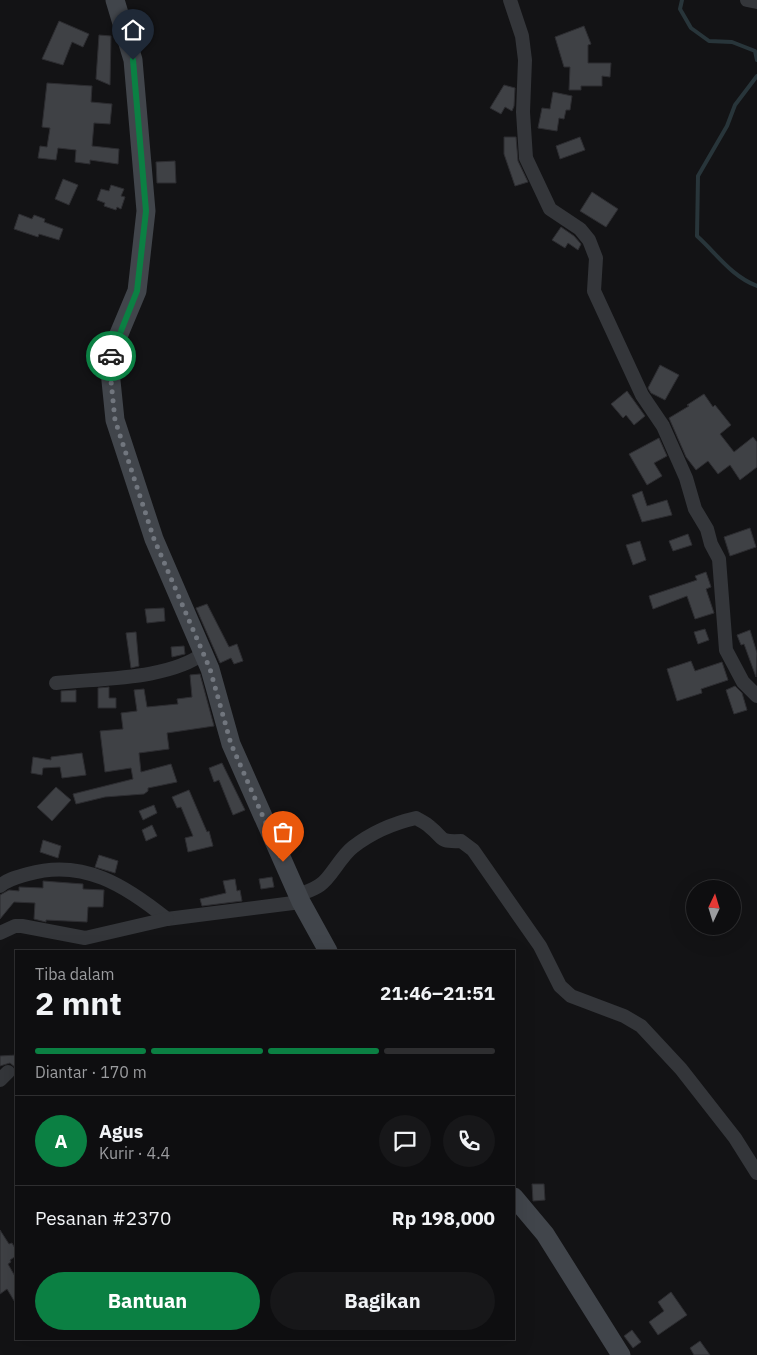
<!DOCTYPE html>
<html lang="id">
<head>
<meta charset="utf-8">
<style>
	:root { --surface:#0e0e10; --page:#171719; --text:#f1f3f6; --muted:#9b9c9f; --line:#2e2e30; --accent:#0b8043 }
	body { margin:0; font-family:"IBM Plex Sans",sans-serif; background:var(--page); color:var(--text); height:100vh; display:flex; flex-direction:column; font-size:19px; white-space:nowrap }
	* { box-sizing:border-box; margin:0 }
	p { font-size:16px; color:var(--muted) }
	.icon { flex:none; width:28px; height:28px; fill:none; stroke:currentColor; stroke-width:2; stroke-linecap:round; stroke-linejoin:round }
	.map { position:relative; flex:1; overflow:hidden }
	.panel { position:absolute; left:15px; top:950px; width:500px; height:390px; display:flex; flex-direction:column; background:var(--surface); border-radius:0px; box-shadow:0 5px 20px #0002,0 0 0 1px var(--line) }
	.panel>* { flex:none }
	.needle { width:32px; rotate:4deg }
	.fabs { position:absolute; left:686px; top:880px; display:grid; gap:10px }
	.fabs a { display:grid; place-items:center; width:55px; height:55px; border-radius:50%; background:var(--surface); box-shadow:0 5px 20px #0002,0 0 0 1px var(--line); font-size:25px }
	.pin { position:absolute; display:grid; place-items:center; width:42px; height:42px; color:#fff; margin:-51px -21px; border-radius:50% 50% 50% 0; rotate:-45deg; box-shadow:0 0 5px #0007 }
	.pin .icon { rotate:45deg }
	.courier { position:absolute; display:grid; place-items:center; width:50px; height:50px; margin:-25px; border:4px solid #0b8043; border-radius:50%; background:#fff; color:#222; box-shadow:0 1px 6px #0007 }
	.summary em { font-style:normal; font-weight:700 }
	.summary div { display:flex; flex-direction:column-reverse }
	.summary { display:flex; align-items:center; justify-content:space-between; height:85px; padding:0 20px }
	h1 { font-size:32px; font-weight:700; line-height:38px }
	.bar { display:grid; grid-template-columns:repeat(4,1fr); gap:8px 5px; align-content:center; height:60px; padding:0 20px }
	.bar i { height:6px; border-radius:4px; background:var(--line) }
	.bar .on { background:var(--accent) }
	.bar p { grid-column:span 4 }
	.line { display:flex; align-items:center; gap:12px; padding:0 20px; border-top:1px solid var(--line) }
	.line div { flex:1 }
	.round { display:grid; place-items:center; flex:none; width:52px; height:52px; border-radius:26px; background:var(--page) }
	.primary-button { display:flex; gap:10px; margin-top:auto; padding:10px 20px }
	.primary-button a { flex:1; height:58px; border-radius:30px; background:var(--accent); color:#fff; font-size:20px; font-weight:700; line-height:58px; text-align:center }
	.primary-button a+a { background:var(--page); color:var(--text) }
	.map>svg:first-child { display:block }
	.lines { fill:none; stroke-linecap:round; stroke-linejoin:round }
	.stream { stroke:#28353a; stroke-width:4 }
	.building { fill:#3f4145; stroke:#2d2d31 }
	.street { stroke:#34363a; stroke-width:14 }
	.secondary { stroke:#41454b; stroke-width:19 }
	.done { stroke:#71767e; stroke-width:5; stroke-dasharray:0 9 }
	.route { stroke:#0b8043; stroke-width:6 }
</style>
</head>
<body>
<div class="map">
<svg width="757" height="1355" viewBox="0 0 757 1355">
	<rect width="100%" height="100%" fill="#131315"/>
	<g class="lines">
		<g class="stream">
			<polyline points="682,0 680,9 691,28 709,41 732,42 755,51 757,60"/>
			<path d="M757,76L735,105L727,126L698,176L697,236C717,254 731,276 757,286"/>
		</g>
	</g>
	<g class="building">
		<polygon points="59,21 89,34 83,47 72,42 63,65 42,59"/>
		<polygon points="584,26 591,44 588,45 588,63 611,63 610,77 602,76 602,86 581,86 581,90 569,90 570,67 564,67 555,37"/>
		<polygon points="99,35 111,36 110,85 96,79"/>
		<polygon points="47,83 92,86 91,102 112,104 110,124 94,123 92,146 119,149 118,164 90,160 90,164 75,162 76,150 58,148 56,160 38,158 40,146 47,147 50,128 42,127"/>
		<polygon points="504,85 515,88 514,106 512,111 505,107 501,114 490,108"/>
		<polygon points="553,92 572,96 570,110 566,110 564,119 559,118 557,131 538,128 542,108 550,109"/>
		<polygon points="504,137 516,137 518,161 528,182 515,186 504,154"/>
		<polygon points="580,137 585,150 560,159 556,146"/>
		<polygon points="175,161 176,183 157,183 156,162"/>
		<polygon points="63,179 78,185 69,205 55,199"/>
		<polygon points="111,185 124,189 121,196 125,197 121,209 117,207 116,210 104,206 105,203 97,200 101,189 109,191"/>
		<polygon points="592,192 618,209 606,227 580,211"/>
		<polygon points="19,214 32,219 34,215 45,219 44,222 63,229 59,240 39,234 38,237 14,229"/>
		<polygon points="561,227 574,236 581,244 578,250 568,243 565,248 552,240"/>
		<polygon points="660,365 679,375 665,400 651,393 648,388"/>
		<polygon points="627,391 645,416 634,425 626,415 623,418 611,404"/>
		<polygon points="704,394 713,407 715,405 731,425 720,434 734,452 753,437 757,442 757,467 740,480 730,465 718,474 708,461 696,470 686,457 669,418 689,406 687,405"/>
		<polygon points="659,438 667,456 654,463 662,476 647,485 629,454"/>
		<polygon points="642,491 647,506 667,500 672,515 642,522 632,495"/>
		<polygon points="750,528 756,547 730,556 724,537"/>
		<polygon points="688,534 692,545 673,551 669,541"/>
		<polygon points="640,541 646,560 633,565 626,545"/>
		<polygon points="706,572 711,587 706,589 714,613 695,619 687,596 653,609 649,596 697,580 695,576"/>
		<polygon points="207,604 229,647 237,644 243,661 234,664 231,658 220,663 196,608"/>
		<polygon points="164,608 165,621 147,623 145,609"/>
		<polygon points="705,629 709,640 698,644 694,632"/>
		<polygon points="750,630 757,653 756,677 744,644 741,645 737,635"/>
		<polygon points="136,632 139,666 131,668 126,633"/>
		<polygon points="184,646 185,654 172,657 171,647"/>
		<polygon points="691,661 695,671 722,662 728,680 701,689 702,693 677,701 667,669"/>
		<polygon points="200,674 214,726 167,733 169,749 139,753 141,772 171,764 177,782 148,788 148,791 144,794 105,797 76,804 73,794 133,779 131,768 105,772 100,731 123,729 121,713 137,711 134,690 144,689 147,707 178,704 177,699 192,697 190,675"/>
		<polygon points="735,686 742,693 747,710 734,714 726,690"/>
		<polygon points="109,687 109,698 116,698 116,708 98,708 98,688"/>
		<polygon points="76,690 76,702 61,702 61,691"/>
		<polygon points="82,753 86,775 62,778 60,767 43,768 42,775 31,773 33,757 51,760 51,757"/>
		<polygon points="222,763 245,810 233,815 219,780 214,782 209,768"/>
		<polygon points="56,787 71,800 52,821 37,807"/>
		<polygon points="189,790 207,832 209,831 213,846 188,852 185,838 193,836 181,807 177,808 172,797"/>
		<polygon points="154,805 157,813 143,820 139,811"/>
		<polygon points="152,825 157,836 146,841 142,830"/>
		<polygon points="43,840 61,846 58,858 40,852"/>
		<polygon points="99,855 118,861 115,873 95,867"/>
		<polygon points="272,877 274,887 261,889 259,879"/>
		<polygon points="235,879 237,891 240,890 242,901 202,906 200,899 226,893 223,881"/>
		<polygon points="43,881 83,884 83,889 104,890 103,907 88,907 87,922 46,920 46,922 34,919 35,903 14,902 0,919 0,895 9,890 19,891 19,887 43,888"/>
		<polygon points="16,1055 16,1068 10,1063 0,1066 0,1056"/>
		<polygon points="532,1184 544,1184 545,1200 533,1201"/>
		<polygon points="0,1230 9,1244 12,1243 16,1250 16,1256 10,1260 11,1262 8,1264 16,1278 16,1304 7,1289 0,1294"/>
		<polygon points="671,1292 687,1315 658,1335 649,1322 664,1311 658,1302"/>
		<polygon points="632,1330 641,1342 633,1348 624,1336"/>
		<polygon points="700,1341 710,1355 694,1355 690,1348"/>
	</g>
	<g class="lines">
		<g class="street">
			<polyline points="510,0 522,36 525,60 523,112 526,158 550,209 580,229 589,240 596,258 594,291 642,395 663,426 686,478 695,509 707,529 711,544 719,559 726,650 743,682 757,696"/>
			<polyline points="747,0 757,2"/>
			<path d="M56,683C100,678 168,680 204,653"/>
			<path d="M0,886C8,879 18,877 28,874C83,858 126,886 167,919L301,902"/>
			<path d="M298,895C305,892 313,890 320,885C331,878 340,857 353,847C371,833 394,823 416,818C421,821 426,823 430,827C445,839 438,842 461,841L473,850L540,946L560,986L571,996L624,1016L641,1026L681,1069L735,1138L757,1173"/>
			<polyline points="0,933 15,926 22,926 85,938 167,919"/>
			<polyline points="0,1080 8,1072"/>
		</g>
		<g class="secondary">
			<polyline points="115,0 133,60 146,211 137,291 111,353 110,371 115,420 154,539 210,669 231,744 301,902 328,951"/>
			<polyline points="514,1197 545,1234 621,1355"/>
		</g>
	</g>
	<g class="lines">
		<polyline class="done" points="111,356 110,371 115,420 154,539 210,669 231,744 283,862"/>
		<polyline class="route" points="111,356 137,291 146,211 133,60"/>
	</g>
</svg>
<div class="fabs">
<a><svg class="needle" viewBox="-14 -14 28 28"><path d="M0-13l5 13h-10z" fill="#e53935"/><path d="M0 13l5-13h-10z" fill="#9b9c9f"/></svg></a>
</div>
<div class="pin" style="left:283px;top:862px;background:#ea580c"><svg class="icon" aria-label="bag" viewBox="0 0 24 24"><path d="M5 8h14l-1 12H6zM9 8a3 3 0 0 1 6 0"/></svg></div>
<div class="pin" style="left:133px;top:60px;background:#1f2937"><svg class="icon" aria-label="home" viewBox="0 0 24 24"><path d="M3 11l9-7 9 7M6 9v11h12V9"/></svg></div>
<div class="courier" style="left:111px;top:356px"><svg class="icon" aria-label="car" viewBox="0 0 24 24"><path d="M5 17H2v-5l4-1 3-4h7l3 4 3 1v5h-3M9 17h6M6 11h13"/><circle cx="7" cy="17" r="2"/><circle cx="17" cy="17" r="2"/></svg></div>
<section class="panel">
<div class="summary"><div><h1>2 mnt</h1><p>Tiba dalam</p></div><em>21:46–21:51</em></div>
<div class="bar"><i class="on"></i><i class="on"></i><i class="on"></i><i></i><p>Diantar · 170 m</p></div>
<div class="line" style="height:90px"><b class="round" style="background:var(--accent);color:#fff">A</b><div><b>Agus</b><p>Kurir · 4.4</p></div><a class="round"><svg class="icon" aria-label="chat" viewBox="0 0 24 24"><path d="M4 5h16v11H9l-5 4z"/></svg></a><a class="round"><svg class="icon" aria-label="phone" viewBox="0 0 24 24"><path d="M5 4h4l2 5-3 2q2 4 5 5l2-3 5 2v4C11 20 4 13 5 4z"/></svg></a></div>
<div class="line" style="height:65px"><div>Pesanan #2370</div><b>Rp 198,000</b></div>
<div class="primary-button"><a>Bantuan</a><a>Bagikan</a></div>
</section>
</div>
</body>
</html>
